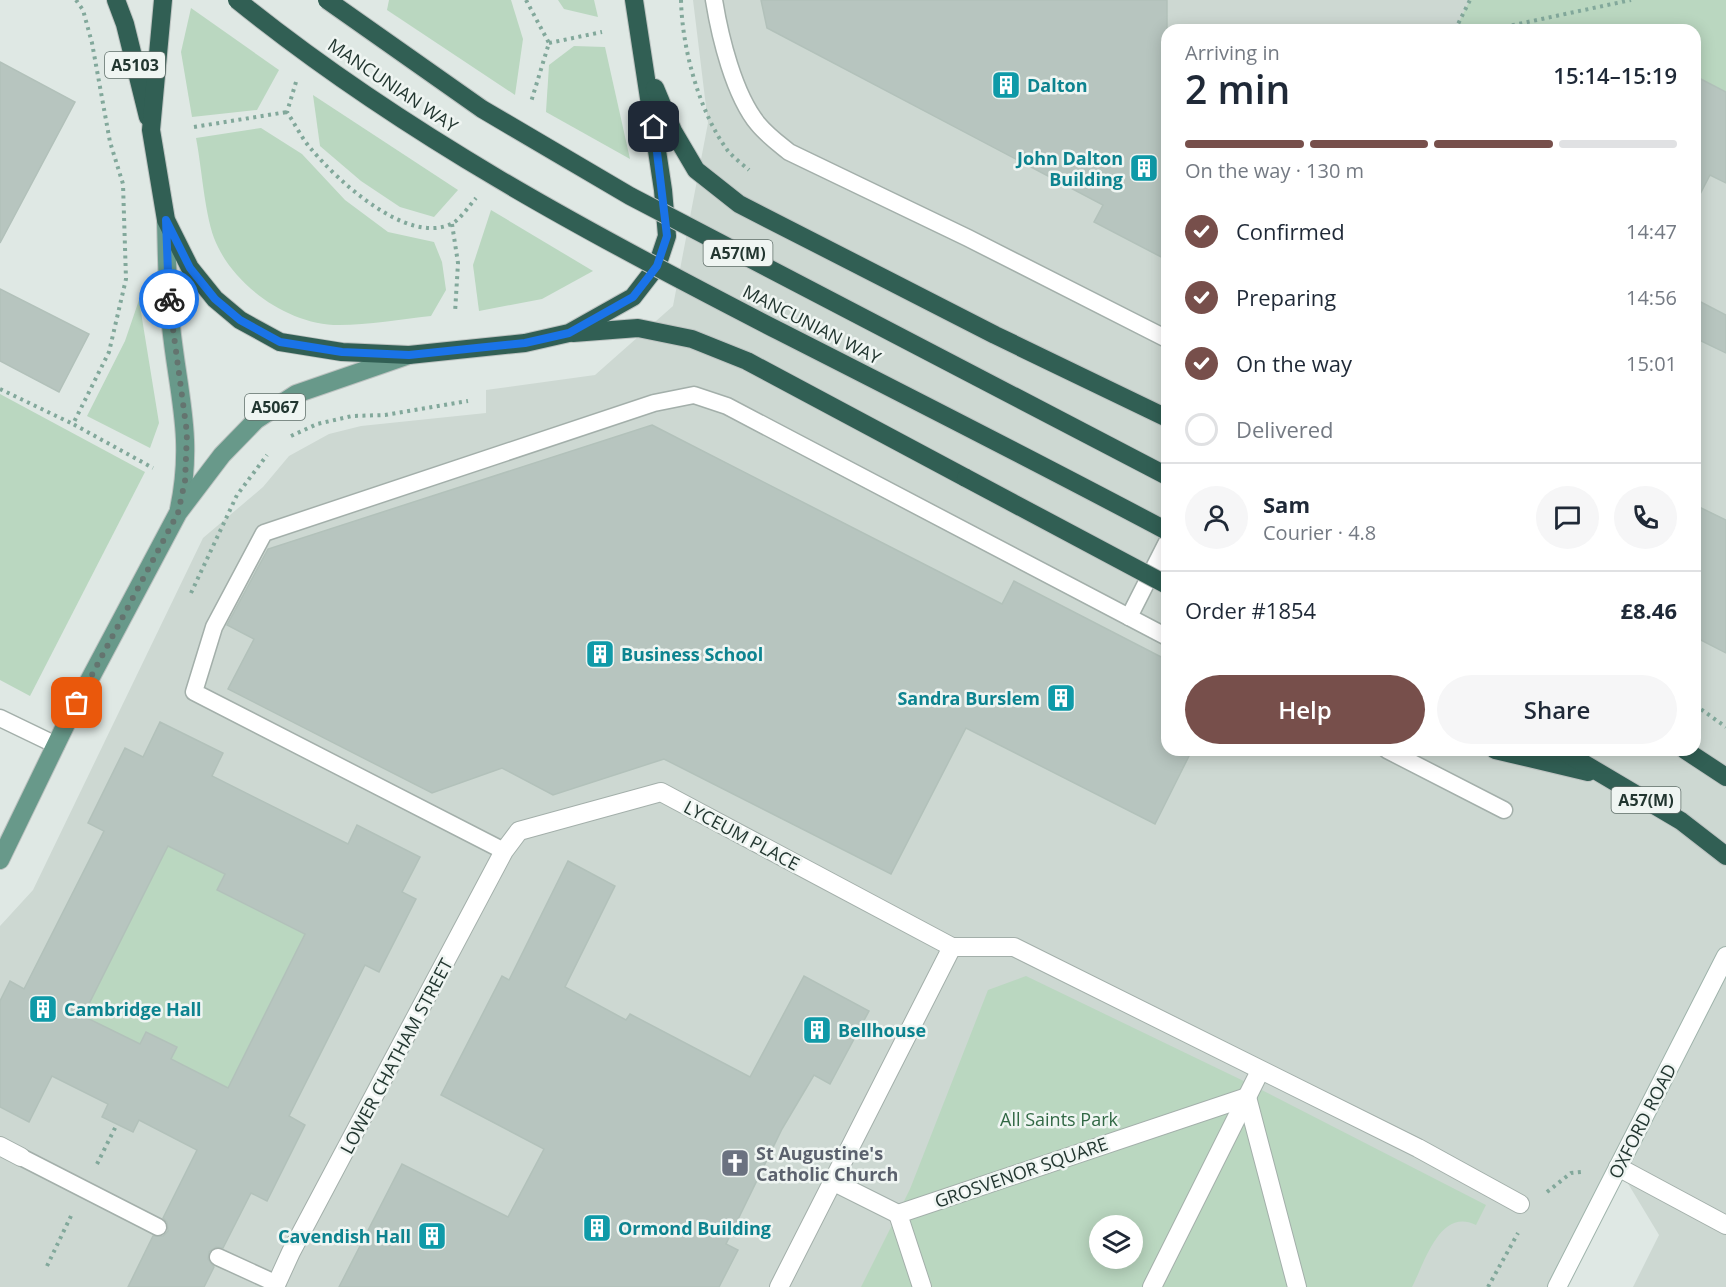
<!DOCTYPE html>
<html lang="en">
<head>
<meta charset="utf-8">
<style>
	:root { --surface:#fff; --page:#f6f6f7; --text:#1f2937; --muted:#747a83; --line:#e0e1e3; --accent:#774f4b }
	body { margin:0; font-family:"Open Sans",sans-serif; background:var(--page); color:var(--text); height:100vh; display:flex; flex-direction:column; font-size:22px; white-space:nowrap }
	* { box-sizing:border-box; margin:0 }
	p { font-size:20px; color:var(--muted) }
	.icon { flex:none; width:33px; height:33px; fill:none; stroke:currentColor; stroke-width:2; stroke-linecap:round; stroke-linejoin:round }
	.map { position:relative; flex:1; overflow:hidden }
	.details { position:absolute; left:1161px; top:24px; width:540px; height:732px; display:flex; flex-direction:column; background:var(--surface); border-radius:18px; box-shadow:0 3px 15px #0003 }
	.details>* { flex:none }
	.tools { position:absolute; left:1089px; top:1215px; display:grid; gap:12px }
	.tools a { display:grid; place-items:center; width:54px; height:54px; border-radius:50%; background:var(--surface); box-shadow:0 3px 15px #0003; font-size:30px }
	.pin { position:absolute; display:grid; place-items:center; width:51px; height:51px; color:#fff; margin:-26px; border-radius:12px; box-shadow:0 3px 9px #0006 }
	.courier { position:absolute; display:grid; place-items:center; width:60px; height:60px; margin:-30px; border:4px solid #1a73e8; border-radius:50%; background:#fff; color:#222; box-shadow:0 2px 8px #0007 }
	.overview em { font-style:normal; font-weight:600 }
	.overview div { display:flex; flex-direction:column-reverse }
	.overview { display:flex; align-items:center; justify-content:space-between; height:102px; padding:0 24px }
	h1 { font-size:39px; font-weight:600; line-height:45px }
	.bar { display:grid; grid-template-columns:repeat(4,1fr); gap:9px 6px; align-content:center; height:72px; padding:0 24px }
	.bar i { height:8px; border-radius:4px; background:var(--line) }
	.bar .on { background:var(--accent) }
	.bar p { grid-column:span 4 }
	.line { display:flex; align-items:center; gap:15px; padding:0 24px; border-top:2px solid var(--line) }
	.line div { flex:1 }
	.round { display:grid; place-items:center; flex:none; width:63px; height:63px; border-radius:32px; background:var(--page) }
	ol { padding:0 24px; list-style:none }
	li { display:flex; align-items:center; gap:18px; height:66px }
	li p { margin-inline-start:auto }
	li .icon { padding:6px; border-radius:50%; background:var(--accent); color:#fff; stroke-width:4 }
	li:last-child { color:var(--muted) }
	li i { width:33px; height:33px; border:3px solid var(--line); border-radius:50% }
	.primary-button { display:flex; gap:12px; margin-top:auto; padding:12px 24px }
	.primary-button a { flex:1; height:69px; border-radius:36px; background:var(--accent); color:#fff; font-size:24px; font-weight:600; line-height:69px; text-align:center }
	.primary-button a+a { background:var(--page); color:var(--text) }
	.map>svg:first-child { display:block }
	.built { fill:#cdd8d2; fill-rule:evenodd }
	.green { fill:#bad7c0; fill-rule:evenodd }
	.building { fill:#b7c5bf; stroke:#b2c1ba; stroke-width:1.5; fill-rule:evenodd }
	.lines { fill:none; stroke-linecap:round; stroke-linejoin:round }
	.lane-casing { stroke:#a3afaa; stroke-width:19 }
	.street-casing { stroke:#a3afaa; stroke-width:20 }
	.secondary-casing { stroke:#9fb3ab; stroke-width:20 }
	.primary-casing { stroke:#bdc3c1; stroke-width:20 }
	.highway-casing { stroke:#bdc3c1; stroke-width:20 }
	.path { stroke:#82a89b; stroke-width:4; stroke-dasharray:3 4.5; stroke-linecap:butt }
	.lane { stroke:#fff; stroke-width:16 }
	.street { stroke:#fff; stroke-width:18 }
	.secondary { stroke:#fff; stroke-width:18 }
	.primary { stroke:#68998a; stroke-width:18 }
	.highway { stroke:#315f54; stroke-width:18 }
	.highway-bridge-casing { stroke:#bdc3c1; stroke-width:20; stroke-linecap:butt }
	.highway-bridge { stroke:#315f54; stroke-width:18 }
	.done { stroke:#64746f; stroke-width:6; stroke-dasharray:0 10.8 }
	.route { stroke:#1a73e8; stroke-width:8 }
	.labels { text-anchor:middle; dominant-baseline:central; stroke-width:5; stroke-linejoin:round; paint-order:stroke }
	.shield { fill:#eff5f2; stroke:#606f6a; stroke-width:1.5 }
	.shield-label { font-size:16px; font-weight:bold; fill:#223630 }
	.street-label { font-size:18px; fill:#223630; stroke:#eff5f2 }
	.culture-label { font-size:18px; font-weight:bold; fill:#0d838f; stroke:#eff5f2; text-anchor:start }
	.park-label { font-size:18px; fill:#316844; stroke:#eff5f2 }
	.worship-label { font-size:18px; font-weight:bold; fill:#5b616d; stroke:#eff5f2; text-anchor:start }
</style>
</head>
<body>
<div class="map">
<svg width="1726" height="1287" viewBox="0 0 1726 1287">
	<rect width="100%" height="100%" fill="#dfe8e4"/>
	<path class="built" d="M693,0H1726V1287H1633L1659,1235L1618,1167L1557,1287H0V926L33,890L203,538L263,487L289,456L329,434L361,426L486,413V390L595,375L673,306L708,123ZM1167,30H1695V750H1167ZM1100,1226H1132V1258H1100Z"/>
	<g class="green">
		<polygon points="389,0 511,0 523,39 515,95 387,10"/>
		<polygon points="558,0 594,0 598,17 564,9"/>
		<polygon points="1470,0 1726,0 1726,92 1695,76 1695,30 1455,30"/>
		<polygon points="191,8 279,70 257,110 192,117 181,52"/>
		<polygon points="574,46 605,47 630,159 546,112 549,65"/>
		<polygon points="313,95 458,190 434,217 400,207 361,181 320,146"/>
		<path d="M261,128L302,154L345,200L388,232L434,242L442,262L446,290L431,316C401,319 369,325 339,325C288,325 232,285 214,238C204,209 202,169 196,138Z"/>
		<polygon points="491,210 593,271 542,299 479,311 473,265"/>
		<polygon points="139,300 159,423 150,448 87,416 125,341"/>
		<polygon points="0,394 145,472 30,696 0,680"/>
		<polygon points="168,846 225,874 217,890 253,908 313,919 228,1088 171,1059 177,1047 146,1032 140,1044 83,1016"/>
		<path d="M1026,976L1252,1085L1486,1205L1476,1225C1440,1207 1425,1262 1412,1287H861L910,1189L988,990ZM1100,1226H1132V1258H1100Z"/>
	</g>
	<g class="building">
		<polygon points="761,0 1167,0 1167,260 1094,222 1103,205 767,28"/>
		<polygon points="0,62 75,102 0,243"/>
		<polygon points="1695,76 1726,92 1726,183 1710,175 1695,204"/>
		<polygon points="0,289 89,334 59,392 0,361"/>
		<polygon points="1695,299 1726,315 1726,353 1695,338"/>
		<polygon points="652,425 1002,604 1014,581 1167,660 1167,750 1192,750 1155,824 966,728 891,874 664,759 553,795 502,768 432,793 228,689 254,639 227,625 268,549"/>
		<polygon points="1695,505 1726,520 1726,653 1695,637"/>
		<path d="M160,722L223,753L212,776L348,844L357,825L420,857L402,892L416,899L379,972L365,965L289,1116L305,1125L267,1201L251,1193L223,1248L216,1247L209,1252L208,1259L214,1267L204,1287H128L153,1236H163L168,1231L167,1222L163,1218L197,1150L139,1120L133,1132L102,1117L108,1104L52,1076L29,1122L0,1107V1001L10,981L24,989L104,831L88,823L125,748L143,757ZM168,846L225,874L217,890L305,934L228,1088L171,1059L177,1047L146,1032L140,1044L83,1016Z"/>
		<polygon points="568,861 615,886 565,987 626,1020 630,1014 750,1077 804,976 869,1011 830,1084 814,1075 782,1129 726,1244 738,1250 719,1287 339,1287 402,1164 508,1217 544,1149 441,1095 502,976 509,980"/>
	</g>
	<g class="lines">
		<g class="lane-casing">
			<g id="lane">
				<path d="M714,0C720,37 734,95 758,124C767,135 778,143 789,152L968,238L1167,339"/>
				<polyline points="1129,617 1167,542"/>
				<polyline points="0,718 56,745"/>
				<polyline points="1387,750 1504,810"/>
				<polyline points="504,851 194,692 214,627 264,533 654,403 694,395 727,406 1167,637"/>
				<polyline points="21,1157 158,1227"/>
				<polyline points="218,1257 277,1284"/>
			</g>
		</g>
		<g class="street-casing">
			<g id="street">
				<polyline points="0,1146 21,1157"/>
				<polyline points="1618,1167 1726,1225"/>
				<polyline points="832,1181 898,1214 1247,1097 1297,1287"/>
				<polyline points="898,1214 922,1287"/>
				<polyline points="275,1287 291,1252 504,851 519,831 661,792 952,947"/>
				<polyline points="779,1287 952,947 1014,947 1418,1148 1520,1204"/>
				<polyline points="1152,1287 1260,1071"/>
			</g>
		</g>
		<g class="secondary-casing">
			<polyline id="secondary" points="1557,1287 1726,956"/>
		</g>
		<g class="primary-casing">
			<g id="primary">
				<path d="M166,220C167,255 167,291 171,326C178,394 194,438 179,509"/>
				<polyline points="0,860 66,724 178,513 222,455 256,420 296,394 409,355"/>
			</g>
		</g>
		<g class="highway-casing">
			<g id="highway">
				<polyline points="116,0 125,24 148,117"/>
				<polyline points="163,0 151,130 166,220 190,268 215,299 240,320 280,342 342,352 409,355 525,343 569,333 633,297 657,266 667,236 663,190 634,0"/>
				<polyline points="655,88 673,131 696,170 739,204 995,335 1167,418"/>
				<polyline points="573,333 638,328 692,339 747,361 966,478"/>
				<polyline points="1495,750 1588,772"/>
				<polyline points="1561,750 1681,821 1726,856"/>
				<polyline points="1685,750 1726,777"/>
			</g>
		</g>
		<g class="path">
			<polyline points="76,0 83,10 92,43 110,142 123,184 126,279 109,352 73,424 153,468"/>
			<polyline points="526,0 549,43 531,102"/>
			<path d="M681,0C682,48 699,112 728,151C734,158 742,164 749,170"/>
			<polyline points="1455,30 1470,0"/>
			<polyline points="1490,30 1631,0"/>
			<polyline points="549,43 602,32"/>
			<path d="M296,82L287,112C295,124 302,139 312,150C338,181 407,245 451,224C460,220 469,206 476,198"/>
			<polyline points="194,127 287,112"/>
			<polyline points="452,224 458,263 455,313"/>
			<polyline points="0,389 73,424"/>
			<polyline points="291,436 317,424 352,416 385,415 468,401"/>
			<polyline points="191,593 237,495 267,455"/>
			<polyline points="1695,705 1726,727"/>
			<polyline points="97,1164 117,1124"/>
			<polyline points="1547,1192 1571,1173 1581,1172"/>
			<polyline points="47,1266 71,1216"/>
			<polyline points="1488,1287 1518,1233"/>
		</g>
		<use href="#lane" class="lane"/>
		<use href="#street" class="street"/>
		<use href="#secondary" class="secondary"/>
		<use href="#primary" class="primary"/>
		<use href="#highway" class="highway"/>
		<g class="highway-bridge-casing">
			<g id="highway-bridge">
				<path d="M237,0C403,134 590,234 779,331C909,397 1039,463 1167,531"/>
				<polyline points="327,0 482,109 630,196 1167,476"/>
				<polyline points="966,478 1167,585"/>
			</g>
		</g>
		<use href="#highway-bridge" class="highway-bridge"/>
	</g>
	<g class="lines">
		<polyline class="done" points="77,703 178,513 185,481 187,433 169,299"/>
		<polyline class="route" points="169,299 166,220 190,268 215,299 240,320 280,342 342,352 409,355 525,343 569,333 633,297 657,266 667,236 654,127"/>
	</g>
	<defs>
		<g id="building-square" transform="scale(1.5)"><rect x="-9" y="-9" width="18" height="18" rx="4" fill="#0f9aa8" stroke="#eff5f2"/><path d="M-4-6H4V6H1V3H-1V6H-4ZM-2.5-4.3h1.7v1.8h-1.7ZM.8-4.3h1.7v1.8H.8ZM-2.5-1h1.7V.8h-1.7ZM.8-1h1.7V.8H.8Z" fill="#fff"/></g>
		<g id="church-square" transform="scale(1.5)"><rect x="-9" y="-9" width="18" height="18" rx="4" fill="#6b7280" stroke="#eff5f2"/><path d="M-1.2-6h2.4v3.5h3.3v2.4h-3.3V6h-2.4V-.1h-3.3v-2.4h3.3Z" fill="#fff"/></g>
	</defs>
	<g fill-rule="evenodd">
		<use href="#building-square" x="1006" y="85"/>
		<use href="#building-square" x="1144" y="168"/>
		<use href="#building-square" x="600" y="654"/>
		<use href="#building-square" x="1061" y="698"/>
		<use href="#building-square" x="43" y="1009"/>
		<use href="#building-square" x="817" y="1030"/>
		<use href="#church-square" x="735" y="1163"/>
		<use href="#building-square" x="597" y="1228"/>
		<use href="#building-square" x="432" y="1236"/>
	</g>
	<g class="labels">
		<g class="shield">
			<rect x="105" y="52" width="60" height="26" rx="4.5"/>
			<rect x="703.5" y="240" width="69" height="26" rx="4.5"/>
			<rect x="245" y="394" width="60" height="26" rx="4.5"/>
			<rect x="1611.5" y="787" width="69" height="26" rx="4.5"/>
		</g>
		<g class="shield-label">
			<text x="135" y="65">A5103</text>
			<text x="738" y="253">A57(M)</text>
			<text x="275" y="407">A5067</text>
			<text x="1646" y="800">A57(M)</text>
		</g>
		<g class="street-label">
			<text transform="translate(393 85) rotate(34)">MANCUNIAN WAY</text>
			<text transform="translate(812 324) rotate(27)">MANCUNIAN WAY</text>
			<text transform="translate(742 835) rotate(28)">LYCEUM PLACE</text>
			<text transform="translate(396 1056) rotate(-62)">LOWER CHATHAM STREET</text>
			<text transform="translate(1642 1121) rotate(-63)">OXFORD ROAD</text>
			<text transform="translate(1021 1172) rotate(-19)">GROSVENOR SQUARE</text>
		</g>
		<g class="culture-label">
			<text x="1027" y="85">Dalton</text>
			<text x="1123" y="158" text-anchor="end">John Dalton<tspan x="1123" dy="21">Building</tspan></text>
			<text x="621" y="654">Business School</text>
			<text x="1040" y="698" text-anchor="end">Sandra Burslem</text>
			<text x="64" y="1009">Cambridge Hall</text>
			<text x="838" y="1030">Bellhouse</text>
			<text x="618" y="1228">Ormond Building</text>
			<text x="411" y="1236" text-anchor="end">Cavendish Hall</text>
		</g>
		<g class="park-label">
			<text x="1059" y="1119">All Saints Park</text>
		</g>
		<g class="worship-label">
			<text x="756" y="1153">St Augustine's<tspan x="756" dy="21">Catholic Church</tspan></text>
		</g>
	</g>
</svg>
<div class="tools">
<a><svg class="icon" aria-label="layers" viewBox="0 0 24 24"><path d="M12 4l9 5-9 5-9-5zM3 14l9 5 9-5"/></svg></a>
</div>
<div class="pin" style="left:77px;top:703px;background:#ea580c"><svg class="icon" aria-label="bag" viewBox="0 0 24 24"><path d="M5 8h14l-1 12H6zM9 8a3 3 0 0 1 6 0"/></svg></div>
<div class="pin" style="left:654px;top:127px;background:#1f2937"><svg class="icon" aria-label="home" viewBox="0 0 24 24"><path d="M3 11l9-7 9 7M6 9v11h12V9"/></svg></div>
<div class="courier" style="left:169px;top:299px"><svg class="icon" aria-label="bike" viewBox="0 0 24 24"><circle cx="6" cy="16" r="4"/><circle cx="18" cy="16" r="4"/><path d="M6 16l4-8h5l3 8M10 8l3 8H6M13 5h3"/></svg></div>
<section class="details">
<div class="overview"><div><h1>2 min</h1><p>Arriving in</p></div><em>15:14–15:19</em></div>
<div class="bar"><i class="on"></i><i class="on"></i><i class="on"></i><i></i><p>On the way · 130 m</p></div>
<ol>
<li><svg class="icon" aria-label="check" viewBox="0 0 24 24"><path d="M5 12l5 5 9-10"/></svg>Confirmed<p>14:47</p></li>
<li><svg class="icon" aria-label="check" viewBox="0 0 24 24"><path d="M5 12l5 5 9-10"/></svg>Preparing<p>14:56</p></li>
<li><svg class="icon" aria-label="check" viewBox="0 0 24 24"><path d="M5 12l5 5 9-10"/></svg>On the way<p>15:01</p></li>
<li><i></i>Delivered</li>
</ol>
<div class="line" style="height:108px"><a class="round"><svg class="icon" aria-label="person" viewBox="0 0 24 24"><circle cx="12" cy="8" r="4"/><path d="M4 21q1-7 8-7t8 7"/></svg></a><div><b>Sam</b><p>Courier · 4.8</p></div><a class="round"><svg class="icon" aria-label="chat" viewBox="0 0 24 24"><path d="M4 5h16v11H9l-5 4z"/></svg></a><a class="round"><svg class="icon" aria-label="phone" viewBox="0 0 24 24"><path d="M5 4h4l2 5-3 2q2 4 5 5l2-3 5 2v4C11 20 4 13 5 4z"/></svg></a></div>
<div class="line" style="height:78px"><div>Order #1854</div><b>£8.46</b></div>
<div class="primary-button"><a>Help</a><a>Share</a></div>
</section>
</div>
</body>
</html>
